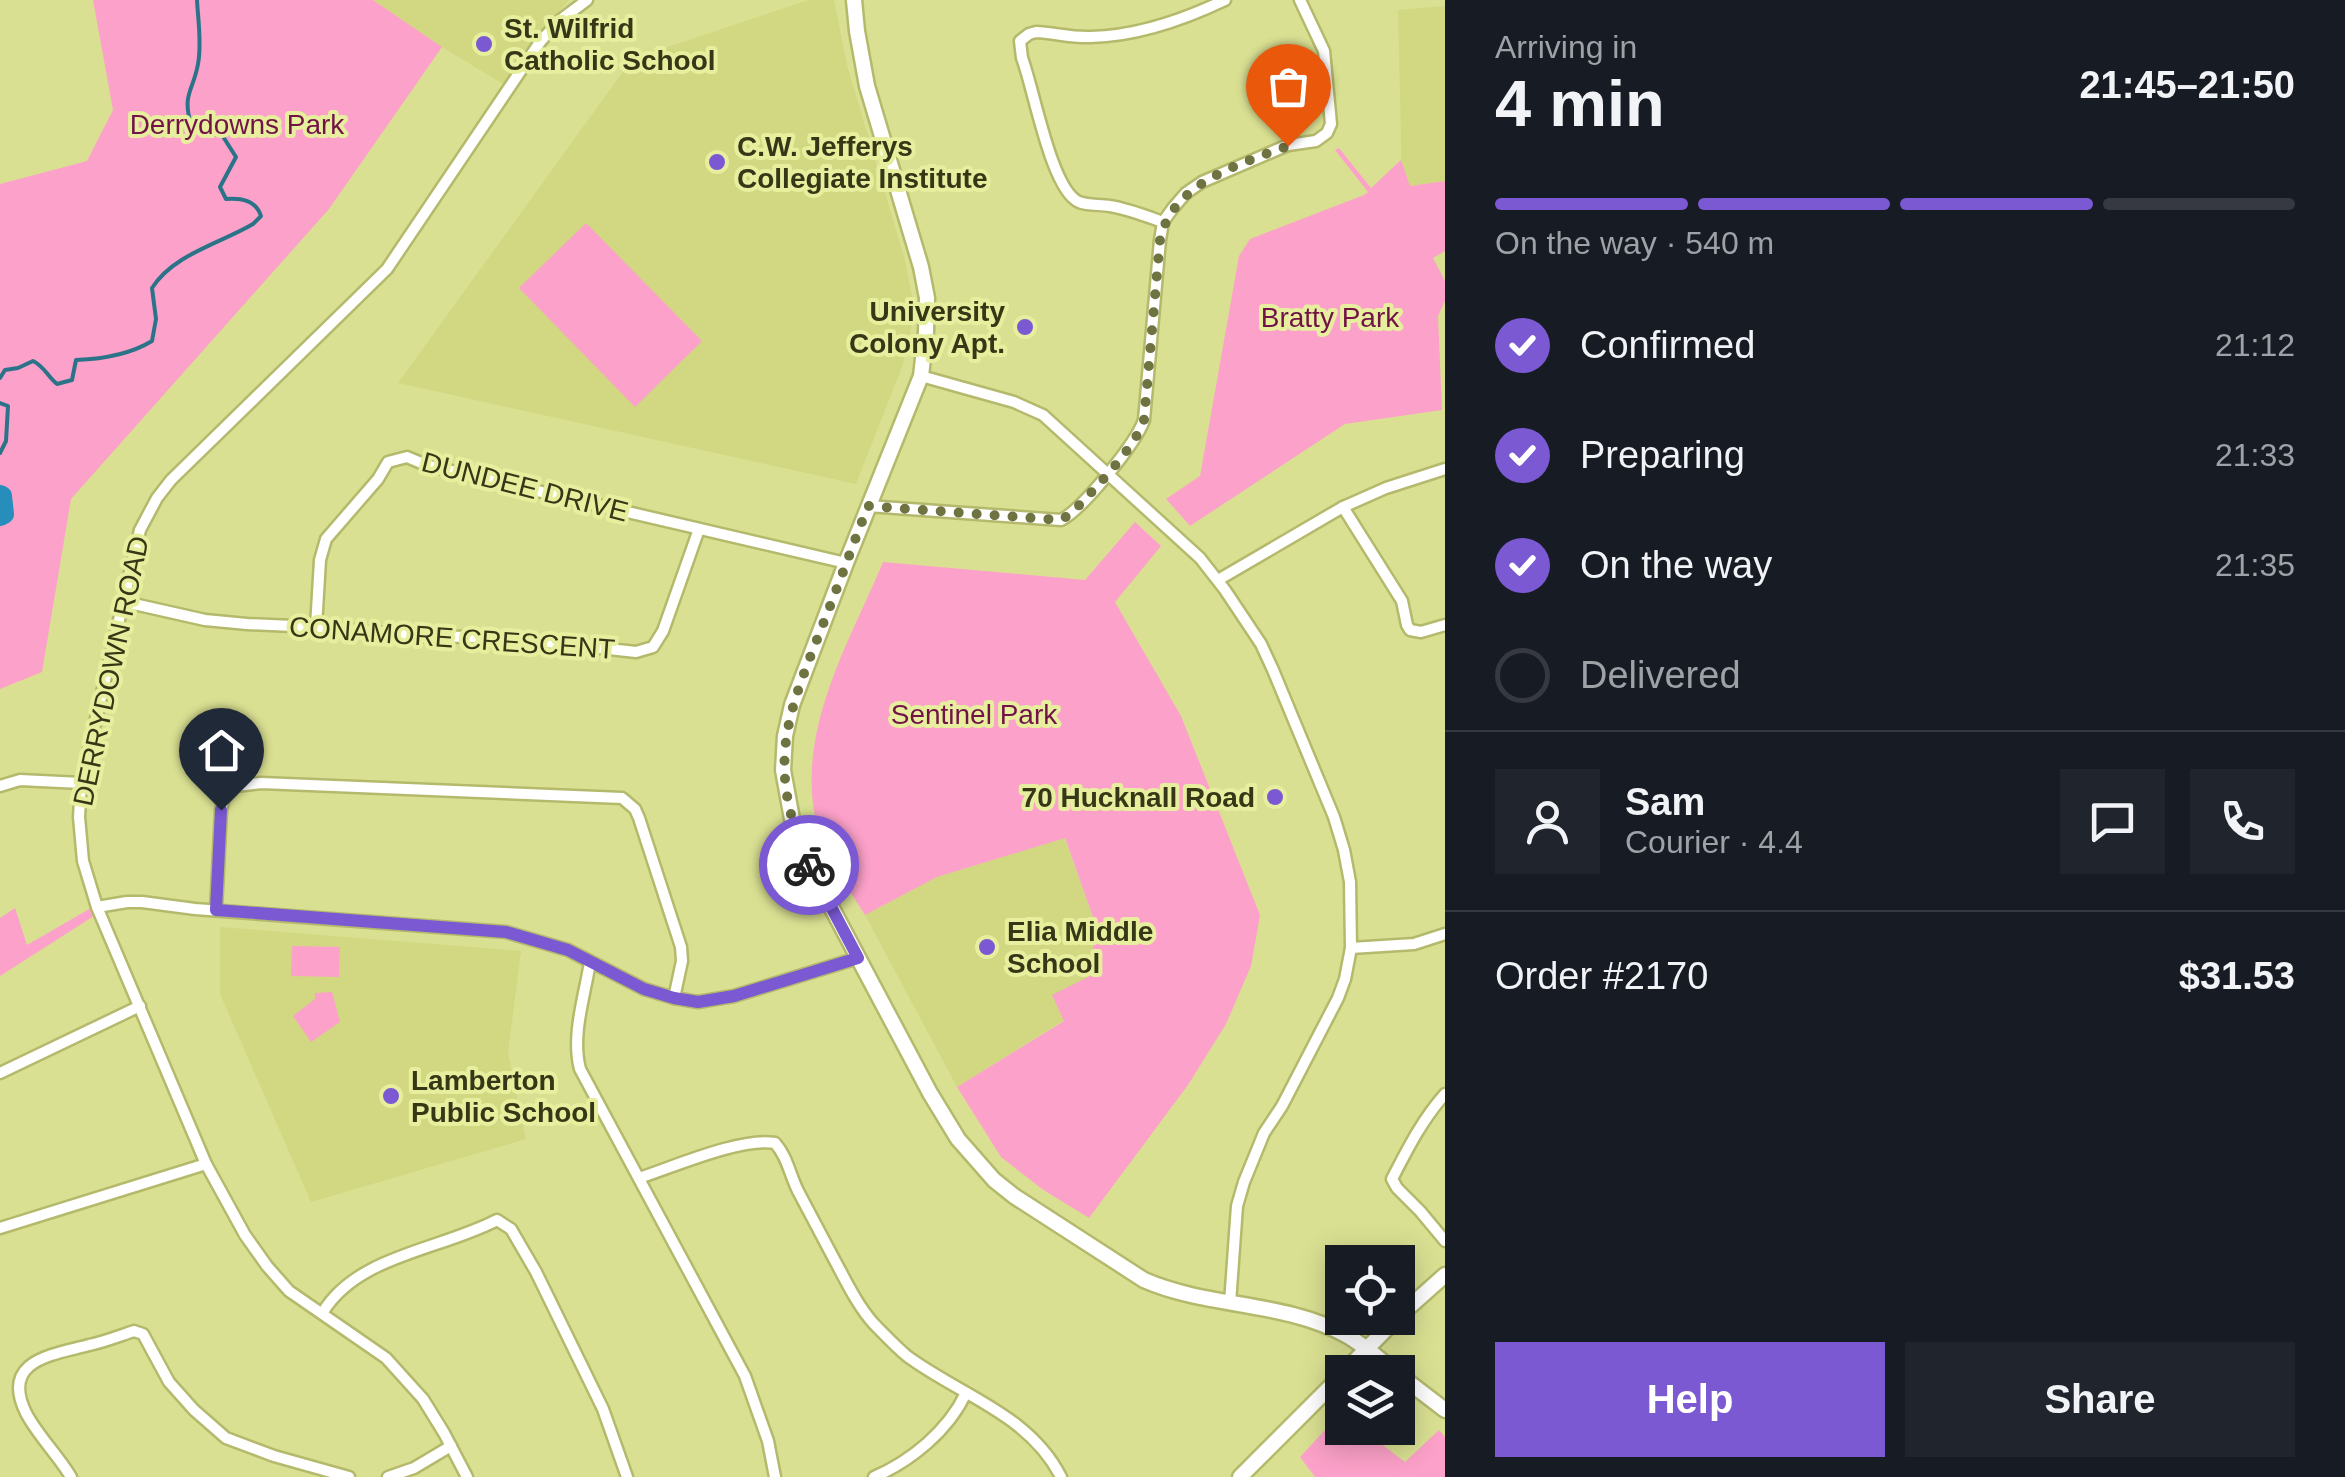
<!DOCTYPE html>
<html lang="en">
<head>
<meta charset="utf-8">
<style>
	:root { --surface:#171b24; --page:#20242c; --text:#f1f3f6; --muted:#9ea1a6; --line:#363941; --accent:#7a59d3 }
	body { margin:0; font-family:Helvetica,sans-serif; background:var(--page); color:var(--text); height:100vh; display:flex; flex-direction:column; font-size:38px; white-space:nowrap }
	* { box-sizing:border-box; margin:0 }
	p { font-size:32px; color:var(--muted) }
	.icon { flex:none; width:55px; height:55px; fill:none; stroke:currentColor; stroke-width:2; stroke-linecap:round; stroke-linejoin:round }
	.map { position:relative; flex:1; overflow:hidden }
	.drawer { display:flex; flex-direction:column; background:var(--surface); width:900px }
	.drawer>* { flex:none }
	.fabs { position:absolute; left:1325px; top:1245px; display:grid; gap:20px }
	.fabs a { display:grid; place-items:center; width:90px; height:90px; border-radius:0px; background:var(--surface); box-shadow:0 5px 25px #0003; font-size:50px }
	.pin { position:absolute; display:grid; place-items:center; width:85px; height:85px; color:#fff; margin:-102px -42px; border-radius:50% 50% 50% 0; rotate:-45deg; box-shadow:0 0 10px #0007 }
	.pin .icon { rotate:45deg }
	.courier { position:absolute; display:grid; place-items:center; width:100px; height:100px; margin:-50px; border:8px solid #7a59d3; border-radius:50%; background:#fff; color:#222; box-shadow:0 2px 12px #0007 }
	.summary em { font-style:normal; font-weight:600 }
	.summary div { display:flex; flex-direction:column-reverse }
	.summary { display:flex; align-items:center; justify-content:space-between; height:170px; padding:0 50px }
	h1 { font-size:65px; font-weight:600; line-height:75px }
	.bar { display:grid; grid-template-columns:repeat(4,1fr); gap:15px 10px; align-content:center; height:120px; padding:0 50px }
	.bar i { height:12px; border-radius:8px; background:var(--line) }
	.bar .active { background:var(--accent) }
	.bar p { grid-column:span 4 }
	.line { display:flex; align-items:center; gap:25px; padding:0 50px; border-top:2px solid var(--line) }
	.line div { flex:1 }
	.round { display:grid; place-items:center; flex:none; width:105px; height:105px; border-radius:0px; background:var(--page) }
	ol { padding:0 50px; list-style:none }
	li { display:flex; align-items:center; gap:30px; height:110px }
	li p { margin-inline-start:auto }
	li .icon { padding:10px; border-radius:50%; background:var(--accent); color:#fff; stroke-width:4 }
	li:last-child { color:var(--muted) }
	li i { width:55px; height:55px; border:5px solid var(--line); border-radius:50% }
	.button { display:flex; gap:20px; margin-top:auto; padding:20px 50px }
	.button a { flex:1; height:115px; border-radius:0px; background:var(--accent); color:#fff; font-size:40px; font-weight:600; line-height:115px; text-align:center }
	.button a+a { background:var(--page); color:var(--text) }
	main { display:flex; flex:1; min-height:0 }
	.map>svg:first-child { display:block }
	.built { fill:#d1d881 }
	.green { fill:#fca1c9 }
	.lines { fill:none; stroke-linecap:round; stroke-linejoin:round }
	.stream { stroke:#2b7389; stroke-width:4 }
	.river { stroke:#278dba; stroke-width:20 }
	.street-casing { stroke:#b4b96c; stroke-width:15 }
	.secondary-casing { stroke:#b4b96c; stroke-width:19 }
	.street { stroke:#fff; stroke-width:10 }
	.secondary { stroke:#fff; stroke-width:14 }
	.done { stroke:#6f7241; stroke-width:10; stroke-dasharray:0 18 }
	.route { stroke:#7a59d3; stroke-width:12 }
	.poi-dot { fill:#7a59d3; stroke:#e7ee9e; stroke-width:4 }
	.labels { text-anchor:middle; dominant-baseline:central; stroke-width:8; stroke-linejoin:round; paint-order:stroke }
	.poi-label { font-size:28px; font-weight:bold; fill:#353716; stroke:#e7ee9e; text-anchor:start }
	.park-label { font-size:28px; fill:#711347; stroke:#e7ee9e }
	.street-label { font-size:28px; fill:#353716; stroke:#e7ee9e }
</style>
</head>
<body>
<main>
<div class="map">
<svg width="1445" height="1477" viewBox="0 0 1445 1477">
	<rect width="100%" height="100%" fill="#dae092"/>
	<g class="built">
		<polygon points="373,0 569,0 534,41 505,85 442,47"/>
		<polygon points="808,0 834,0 847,65 905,260 915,312 902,367 856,484 398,383 632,59"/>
		<polygon points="1445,6 1445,181 1402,187 1398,10"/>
		<polygon points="1064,837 1094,920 1092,975 1064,1020 957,1087 865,915 937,877"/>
		<polygon points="220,927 521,951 508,1053 526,1139 311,1202 220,994"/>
	</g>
	<g class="green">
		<polygon points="93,0 373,0 442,47 329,209 71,499 42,672 0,689 0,184 87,161 113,110"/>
		<polygon points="1339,148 1371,188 1401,160 1410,186 1445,181 1445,251 1433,258 1445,281 1445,301 1438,316 1442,410 1345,424 1190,526 1166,499 1200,476 1239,256 1250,239 1364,195 1368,192 1335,150"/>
		<polygon points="586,223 702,341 635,407 519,288"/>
		<path d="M1135,522L1161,546L1115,602L1181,716L1260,915L1251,966L1226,1024L1188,1085L1089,1218L1042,1189L1001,1157L957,1087L1064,1021L1052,995L1092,975L1094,920L1065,838L937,877L865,915C845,883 821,849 814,811C800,723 850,641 883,562L1085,580Z"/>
		<polygon points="15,908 27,945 91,908 94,916 0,976 0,918"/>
		<polygon points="292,946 340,947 339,977 291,976"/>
		<polygon points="332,992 340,1022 311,1042 293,1016 315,999 315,993"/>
		<polygon points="1341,1413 1342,1428 1360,1428 1405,1462 1439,1430 1445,1437 1445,1477 1315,1477 1300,1457"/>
	</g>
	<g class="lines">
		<g class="stream">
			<path d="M0,378L5,370L18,368L33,361C44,366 48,377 57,384L72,380L76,360C103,359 129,355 152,341L156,319L152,288C174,254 219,244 253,224L261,216C256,200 241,198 226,199L220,187L236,157L222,135L204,134L191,125C182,93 193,92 198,64C202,44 198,20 197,0"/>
			<polyline points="0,403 8,406 6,441 0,453"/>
		</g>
		<polyline class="river" points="0,495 2,496 4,514 0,516"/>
		<g class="street-casing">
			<g id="street">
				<path d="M1163,222C1146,216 1128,209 1110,206C1100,204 1089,206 1079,202C1051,190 1034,89 1022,58L1020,41L1029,34L1036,32C1055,33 1072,38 1091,37C1138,36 1183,20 1225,0"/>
				<polyline points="921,376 1014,402 1043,415 1200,558 1225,590 1261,644 1273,670 1334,817 1344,850 1350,882 1351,948 1345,979 1338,998 1282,1106 1264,1133 1244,1182 1237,1206 1230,1303"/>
				<path d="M868,506L1061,520C1083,509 1136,443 1144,420L1160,240L1163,222L1173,208L1186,193L1202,182L1288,145L1316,141L1327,133L1331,124L1324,51L1300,0"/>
				<polyline points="1343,507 1402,601 1407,625 1410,630 1421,632 1445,625"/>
				<polyline points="1218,580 1343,507 1386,488 1445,469"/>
				<polyline points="125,602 205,620 247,624 316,627 424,636 509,638 636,652 653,647 663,631 699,529"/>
				<polyline points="316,627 320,560 326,539 378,479 388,462 407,457 426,465 846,563"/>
				<polyline points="0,786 20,780 81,783"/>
				<polyline points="97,907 127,902 142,902 195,909 506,932 568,950 644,989 674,998 698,1002 734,996 858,958"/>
				<polyline points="216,910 221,810 224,799 236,786 261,783 622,798 635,809 639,818 681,947 682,961 674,998"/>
				<polyline points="1351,948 1414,944 1445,934"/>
				<path d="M590,962C585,995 571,1035 580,1069L745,1376L768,1441L775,1477"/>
				<polyline points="0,1073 140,1006"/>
				<path d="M1445,1094C1422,1120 1408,1148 1392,1179L1397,1188L1420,1211L1445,1241"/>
				<path d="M639,1178C673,1167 741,1137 775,1143C787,1156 790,1175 798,1191C810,1214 822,1236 834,1259C846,1281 857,1305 874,1324C885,1335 895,1346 907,1356C961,1396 1029,1414 1061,1477"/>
				<polyline points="0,1228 206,1164"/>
				<path d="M323,1312C358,1255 440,1250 497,1220L511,1229L536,1272L603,1409L627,1477"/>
				<path d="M71,1477C58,1455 38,1436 26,1413C0,1360 52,1355 89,1345C104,1342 119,1336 134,1331L143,1334L169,1382L194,1410L226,1438L274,1456L349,1477"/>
				<polyline points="388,1477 414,1468 451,1446"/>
				<polyline points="467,1477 444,1433 423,1399 386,1358 289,1291 267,1266 245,1235 206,1164 97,907 83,861 79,817 81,783 140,530 157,498 171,480 387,269 540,42 559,21 587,0"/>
				<path d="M874,1477C911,1461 948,1431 966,1393"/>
			</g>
		</g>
		<g class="secondary-casing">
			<g id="secondary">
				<path d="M854,0L857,31L867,86L921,267L927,298L926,332L921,376L846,563L792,705L785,736L783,770L792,819L798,841L810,867L930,1093L958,1139L994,1180L1014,1196L1144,1280C1208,1308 1284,1301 1346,1335C1364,1345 1380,1360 1396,1372"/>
				<polyline points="1398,1317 1445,1275"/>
				<polyline points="1344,1372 1397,1318"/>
				<polyline points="1398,1374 1445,1410"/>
				<polyline points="1240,1477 1342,1375"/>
			</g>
		</g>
		<use href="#street" class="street"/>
		<use href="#secondary" class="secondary"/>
	</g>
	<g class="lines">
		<path class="done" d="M809,865C763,761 789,712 827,614C841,578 854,542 868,506L1060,520L1071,514C1093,490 1134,450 1144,420L1160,240C1172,183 1240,164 1288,146"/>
		<polyline class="route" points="221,810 216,910 506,932 568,950 644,989 674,998 698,1002 734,996 858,958 809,865"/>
	</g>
	<g class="poi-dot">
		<circle cx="484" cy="44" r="10"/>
		<circle cx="717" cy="162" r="10"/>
		<circle cx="1025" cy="327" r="10"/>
		<circle cx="1275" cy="797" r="10"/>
		<circle cx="987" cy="947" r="10"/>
		<circle cx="391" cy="1096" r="10"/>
	</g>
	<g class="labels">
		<g class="poi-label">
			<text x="504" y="28">St. Wilfrid<tspan x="504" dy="32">Catholic School</tspan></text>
			<text x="737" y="146">C.W. Jefferys<tspan x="737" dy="32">Collegiate Institute</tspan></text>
			<text x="1005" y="311" text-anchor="end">University<tspan x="1005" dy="32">Colony Apt.</tspan></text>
			<text x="1255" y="797" text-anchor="end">70 Hucknall Road</text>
			<text x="1007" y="931">Elia Middle<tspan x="1007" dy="32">School</tspan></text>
			<text x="411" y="1080">Lamberton<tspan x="411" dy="32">Public School</tspan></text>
		</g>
		<g class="park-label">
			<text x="237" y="124">Derrydowns Park</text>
			<text x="1330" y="317">Bratty Park</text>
			<text x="974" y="714">Sentinel Park</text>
		</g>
		<g class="street-label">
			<text transform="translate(525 487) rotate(14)">DUNDEE DRIVE</text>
			<text transform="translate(452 638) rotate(4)">CONAMORE CRESCENT</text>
			<text transform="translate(111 671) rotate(-78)">DERRYDOWN ROAD</text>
		</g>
	</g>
</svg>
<div class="fabs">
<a><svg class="icon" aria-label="locate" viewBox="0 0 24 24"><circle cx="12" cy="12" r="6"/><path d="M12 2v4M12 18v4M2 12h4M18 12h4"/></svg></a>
<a><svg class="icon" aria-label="layers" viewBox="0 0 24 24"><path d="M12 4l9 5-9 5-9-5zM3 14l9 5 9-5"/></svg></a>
</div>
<div class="pin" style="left:1288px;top:146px;background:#ea580c"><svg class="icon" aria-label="bag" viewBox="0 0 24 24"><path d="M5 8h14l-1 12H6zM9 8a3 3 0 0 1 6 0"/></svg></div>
<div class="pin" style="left:221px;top:810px;background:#1f2937"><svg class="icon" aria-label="home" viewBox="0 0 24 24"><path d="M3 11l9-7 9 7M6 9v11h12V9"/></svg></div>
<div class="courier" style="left:809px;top:865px"><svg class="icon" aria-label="bike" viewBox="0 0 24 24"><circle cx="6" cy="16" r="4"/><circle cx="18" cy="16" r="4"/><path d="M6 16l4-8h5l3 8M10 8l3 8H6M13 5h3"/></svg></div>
</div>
<section class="drawer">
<div class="summary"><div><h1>4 min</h1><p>Arriving in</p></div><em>21:45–21:50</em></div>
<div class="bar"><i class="active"></i><i class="active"></i><i class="active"></i><i></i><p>On the way · 540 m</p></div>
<ol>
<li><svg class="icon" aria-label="check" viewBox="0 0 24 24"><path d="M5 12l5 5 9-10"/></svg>Confirmed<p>21:12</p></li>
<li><svg class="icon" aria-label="check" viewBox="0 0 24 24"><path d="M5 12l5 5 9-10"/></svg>Preparing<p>21:33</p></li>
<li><svg class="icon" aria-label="check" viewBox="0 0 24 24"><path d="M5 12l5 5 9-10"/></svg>On the way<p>21:35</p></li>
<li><i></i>Delivered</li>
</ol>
<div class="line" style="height:180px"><a class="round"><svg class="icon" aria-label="person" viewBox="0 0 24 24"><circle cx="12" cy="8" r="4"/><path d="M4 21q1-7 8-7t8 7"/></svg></a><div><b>Sam</b><p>Courier · 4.4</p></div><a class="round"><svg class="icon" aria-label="chat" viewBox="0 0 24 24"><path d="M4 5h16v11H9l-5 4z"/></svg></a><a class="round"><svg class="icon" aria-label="phone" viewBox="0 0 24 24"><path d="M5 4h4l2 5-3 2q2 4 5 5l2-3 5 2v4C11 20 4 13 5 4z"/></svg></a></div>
<div class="line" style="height:130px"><div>Order #2170</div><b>$31.53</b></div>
<div class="button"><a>Help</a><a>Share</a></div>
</section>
</main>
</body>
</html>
